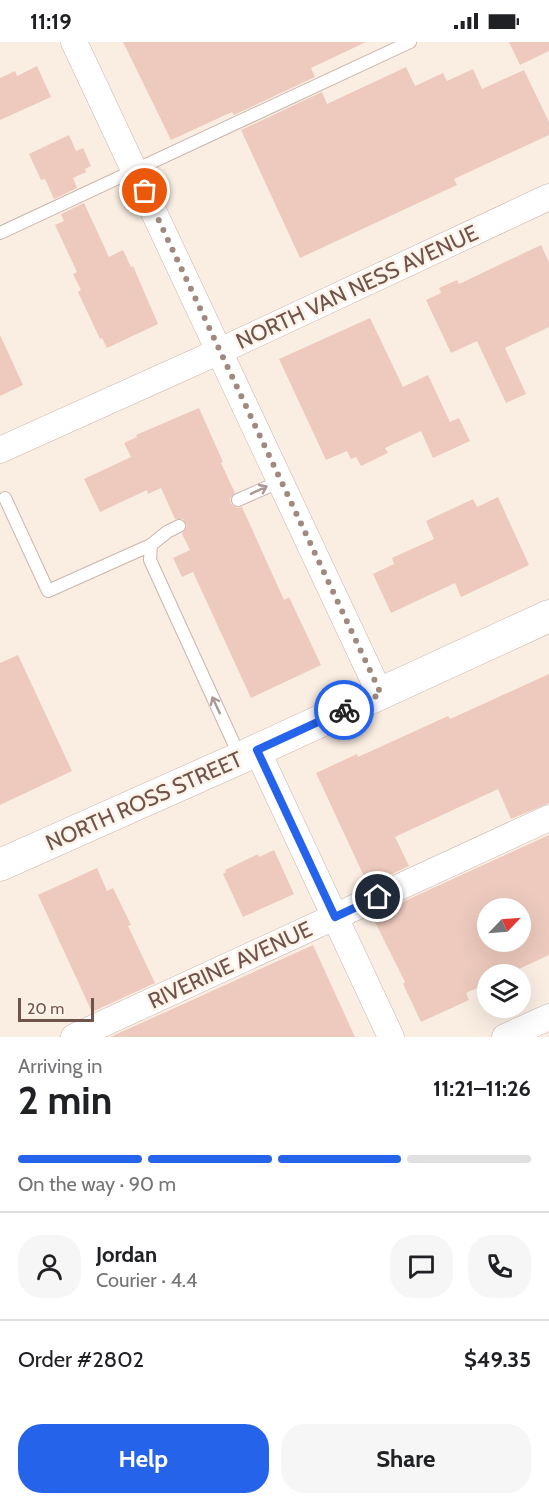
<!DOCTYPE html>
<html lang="en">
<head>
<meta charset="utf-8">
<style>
	:root { --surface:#fff; --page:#f6f6f6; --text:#202124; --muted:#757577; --line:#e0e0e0; --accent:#2563eb }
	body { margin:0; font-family:Cabin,sans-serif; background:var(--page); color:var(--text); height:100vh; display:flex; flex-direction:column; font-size:22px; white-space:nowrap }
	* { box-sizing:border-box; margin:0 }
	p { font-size:20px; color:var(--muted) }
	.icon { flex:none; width:33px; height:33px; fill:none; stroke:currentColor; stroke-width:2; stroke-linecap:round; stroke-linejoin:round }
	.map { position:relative; height:995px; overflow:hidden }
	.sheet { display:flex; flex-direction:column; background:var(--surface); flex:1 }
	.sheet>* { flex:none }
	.needle { width:39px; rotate:65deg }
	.tools { position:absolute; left:477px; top:856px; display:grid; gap:12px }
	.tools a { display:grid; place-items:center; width:54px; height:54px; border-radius:50%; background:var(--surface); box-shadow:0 6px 24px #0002; font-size:30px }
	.scale { position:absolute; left:18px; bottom:15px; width:76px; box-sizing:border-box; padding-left:6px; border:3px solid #70544b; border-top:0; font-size:16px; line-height:21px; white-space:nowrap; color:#70544b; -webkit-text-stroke:4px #fdf3e9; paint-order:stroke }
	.pin { position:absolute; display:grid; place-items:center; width:51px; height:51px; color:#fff; margin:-26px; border:3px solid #fff; border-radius:50%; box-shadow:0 2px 6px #0007 }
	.courier { position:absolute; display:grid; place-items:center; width:60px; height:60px; margin:-30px; border:4px solid #2563eb; border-radius:50%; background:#fff; color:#222; box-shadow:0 2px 8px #0007 }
	.overview em { font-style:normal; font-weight:700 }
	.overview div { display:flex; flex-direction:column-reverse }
	.overview { display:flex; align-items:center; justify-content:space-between; height:102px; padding:0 18px }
	h1 { font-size:39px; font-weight:700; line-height:45px }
	.bar { display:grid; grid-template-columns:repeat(4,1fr); gap:9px 6px; align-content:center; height:72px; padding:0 18px }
	.bar i { height:8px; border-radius:4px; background:var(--line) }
	.bar .on { background:var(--accent) }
	.bar p { grid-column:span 4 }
	.line { display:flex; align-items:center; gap:15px; padding:0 18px; border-top:2px solid var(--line) }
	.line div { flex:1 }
	.round { display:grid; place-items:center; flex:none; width:63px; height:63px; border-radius:24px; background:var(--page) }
	.cta { display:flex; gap:12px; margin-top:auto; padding:12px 18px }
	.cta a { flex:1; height:69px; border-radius:24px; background:var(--accent); color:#fff; font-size:24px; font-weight:700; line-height:69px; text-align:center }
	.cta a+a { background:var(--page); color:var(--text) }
	.status { display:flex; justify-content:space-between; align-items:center; height:42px; padding:0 30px; background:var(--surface); direction:ltr }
	.status svg { height:16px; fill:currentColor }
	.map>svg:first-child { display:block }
	.building { fill:#edcabd; fill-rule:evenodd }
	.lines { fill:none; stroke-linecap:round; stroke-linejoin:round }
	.service-casing { stroke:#cab5ab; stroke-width:14 }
	.minor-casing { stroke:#cab5ab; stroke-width:27 }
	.tertiary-casing { stroke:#cab5ab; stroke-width:33 }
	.service { stroke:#fff; stroke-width:12 }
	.minor { stroke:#fff; stroke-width:26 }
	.tertiary { stroke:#fff; stroke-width:32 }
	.oneway { stroke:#a99893 }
	.done { stroke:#a08a80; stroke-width:6; stroke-dasharray:0 10.8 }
	.route { stroke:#2563eb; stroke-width:8 }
	.labels { text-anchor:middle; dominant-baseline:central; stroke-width:5; stroke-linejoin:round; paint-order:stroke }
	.street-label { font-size:22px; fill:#70544b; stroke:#fdf3e9 }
</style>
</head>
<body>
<div class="status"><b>11:19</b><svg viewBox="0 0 49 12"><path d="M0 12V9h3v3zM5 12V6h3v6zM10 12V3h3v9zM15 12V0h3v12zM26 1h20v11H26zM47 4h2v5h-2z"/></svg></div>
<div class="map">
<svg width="549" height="995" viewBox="0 0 549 995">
	<rect width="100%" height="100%" fill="#faeee3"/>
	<g class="building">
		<polygon points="123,0 366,0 311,26 315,35 234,73 232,70 171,98"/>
		<polygon points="509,0 549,0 549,9 520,23"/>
		<polygon points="37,24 51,55 0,78 0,36 15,29 17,34"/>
		<polygon points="406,25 415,44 443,31 447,39 473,27 482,47 524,28 549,80 549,93 454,137 457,143 300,216 241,88 322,50 327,62"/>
		<polygon points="69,93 76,109 83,106 91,124 85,127 86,130 73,136 77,146 54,157 45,137 41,138 29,112"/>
		<polygon points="84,161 109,215 123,208 131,225 133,224 158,282 107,306 102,296 100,297 78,250 81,248 73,232 77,230 55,183 64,179 61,172"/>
		<polygon points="541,203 549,220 549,285 505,306 526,352 506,361 477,299 451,311 426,258 441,251 439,246 457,238 459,242"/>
		<polygon points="370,276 403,345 428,333 450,380 459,376 470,399 433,416 421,389 385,406 388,411 361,424 356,415 351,417 347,409 326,418 279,317"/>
		<polygon points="0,293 23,343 0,354"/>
		<polygon points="199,366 223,420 221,421 235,451 230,457 231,462 237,466 242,465 284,558 289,555 321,623 251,656 193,530 182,535 173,516 190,508 182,492 187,484 183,477 175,477 161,446 148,452 147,448 100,470 84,437 131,415 124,401 137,395 136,393"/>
		<polygon points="498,455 529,523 461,555 455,541 391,571 373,532 394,522 392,516 434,497 426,479 473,457 477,465"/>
		<polygon points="18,613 72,729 0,763 0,621"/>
		<polygon points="549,632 549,761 511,777 498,747 395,795 409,824 368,843 316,731 357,712 358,715 448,674 450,677"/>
		<path d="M549,793V913L506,933H488V941L466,951L469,958L421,980L403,942L405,940L372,874ZM488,867H520V900H488Z"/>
		<polygon points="274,808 294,852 243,875 223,832 226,830 225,828 258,812 259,815"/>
		<polygon points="97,826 107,849 113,846 131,883 128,884 155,941 92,970 38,853"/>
		<polygon points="313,903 355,995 110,995 168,969"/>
	</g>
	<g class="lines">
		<g class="service-casing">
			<g id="service">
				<polyline points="0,191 410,0"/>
				<polyline points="5,456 48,549 151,503"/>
				<polyline points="238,458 281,439"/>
				<polyline points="179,484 167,490 151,503 150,518 240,715"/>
			</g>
		</g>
		<g class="minor-casing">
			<g id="minor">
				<polyline points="74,0 380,652"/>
				<polyline points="0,408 220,309 549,155"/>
				<polyline points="257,708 391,995"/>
				<polyline points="74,995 549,776"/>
				<polyline points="505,995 549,975"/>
			</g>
		</g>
		<g class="tertiary-casing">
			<polyline id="tertiary" points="0,823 240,716 549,574"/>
		</g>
		<use href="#service" class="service"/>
		<use href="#minor" class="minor"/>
		<use href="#tertiary" class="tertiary"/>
	</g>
	<defs><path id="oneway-shaft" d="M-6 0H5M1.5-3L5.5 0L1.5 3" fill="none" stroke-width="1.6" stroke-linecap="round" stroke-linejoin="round" transform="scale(1.5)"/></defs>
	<g class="oneway">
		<use href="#oneway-shaft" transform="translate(259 448) rotate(-25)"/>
		<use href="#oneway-shaft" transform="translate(216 663) rotate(-115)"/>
	</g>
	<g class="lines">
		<polyline class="done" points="145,149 381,652 344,668"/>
		<polyline class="route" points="344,668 257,708 335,875 378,855"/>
	</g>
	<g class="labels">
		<g class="street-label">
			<text transform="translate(357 245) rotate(-25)">NORTH VAN NESS AVENUE</text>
			<text transform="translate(144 759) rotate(-24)">NORTH ROSS STREET</text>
			<text transform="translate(230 923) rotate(-25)">RIVERINE AVENUE</text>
		</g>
	</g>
</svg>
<div class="tools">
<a><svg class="needle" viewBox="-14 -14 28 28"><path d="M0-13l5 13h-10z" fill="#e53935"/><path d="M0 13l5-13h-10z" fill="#757577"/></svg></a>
<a><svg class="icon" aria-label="layers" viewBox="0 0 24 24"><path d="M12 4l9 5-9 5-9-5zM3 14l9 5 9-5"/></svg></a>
</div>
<div class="scale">20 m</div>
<div class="pin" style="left:145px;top:149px;background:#ea580c"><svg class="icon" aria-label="bag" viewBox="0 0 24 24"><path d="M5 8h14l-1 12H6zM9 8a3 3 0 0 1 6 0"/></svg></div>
<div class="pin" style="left:378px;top:855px;background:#1f2937"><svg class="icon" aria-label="home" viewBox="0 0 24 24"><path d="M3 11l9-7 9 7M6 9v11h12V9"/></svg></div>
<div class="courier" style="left:344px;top:668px"><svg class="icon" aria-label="bike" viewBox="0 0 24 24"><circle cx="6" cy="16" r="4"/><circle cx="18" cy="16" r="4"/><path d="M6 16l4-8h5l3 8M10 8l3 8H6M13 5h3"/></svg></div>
</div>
<section class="sheet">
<div class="overview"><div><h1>2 min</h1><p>Arriving in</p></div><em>11:21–11:26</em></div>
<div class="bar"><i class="on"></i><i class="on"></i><i class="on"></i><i></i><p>On the way · 90 m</p></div>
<div class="line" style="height:108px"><a class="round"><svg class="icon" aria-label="person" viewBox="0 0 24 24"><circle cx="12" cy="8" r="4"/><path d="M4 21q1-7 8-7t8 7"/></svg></a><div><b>Jordan</b><p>Courier · 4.4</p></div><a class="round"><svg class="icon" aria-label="chat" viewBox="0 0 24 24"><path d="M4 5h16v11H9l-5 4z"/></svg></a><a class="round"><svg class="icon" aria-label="phone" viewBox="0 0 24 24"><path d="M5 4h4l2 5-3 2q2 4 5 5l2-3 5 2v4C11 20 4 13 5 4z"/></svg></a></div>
<div class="line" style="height:78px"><div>Order #2802</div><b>$49.35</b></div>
<div class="cta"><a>Help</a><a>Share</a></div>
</section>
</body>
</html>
